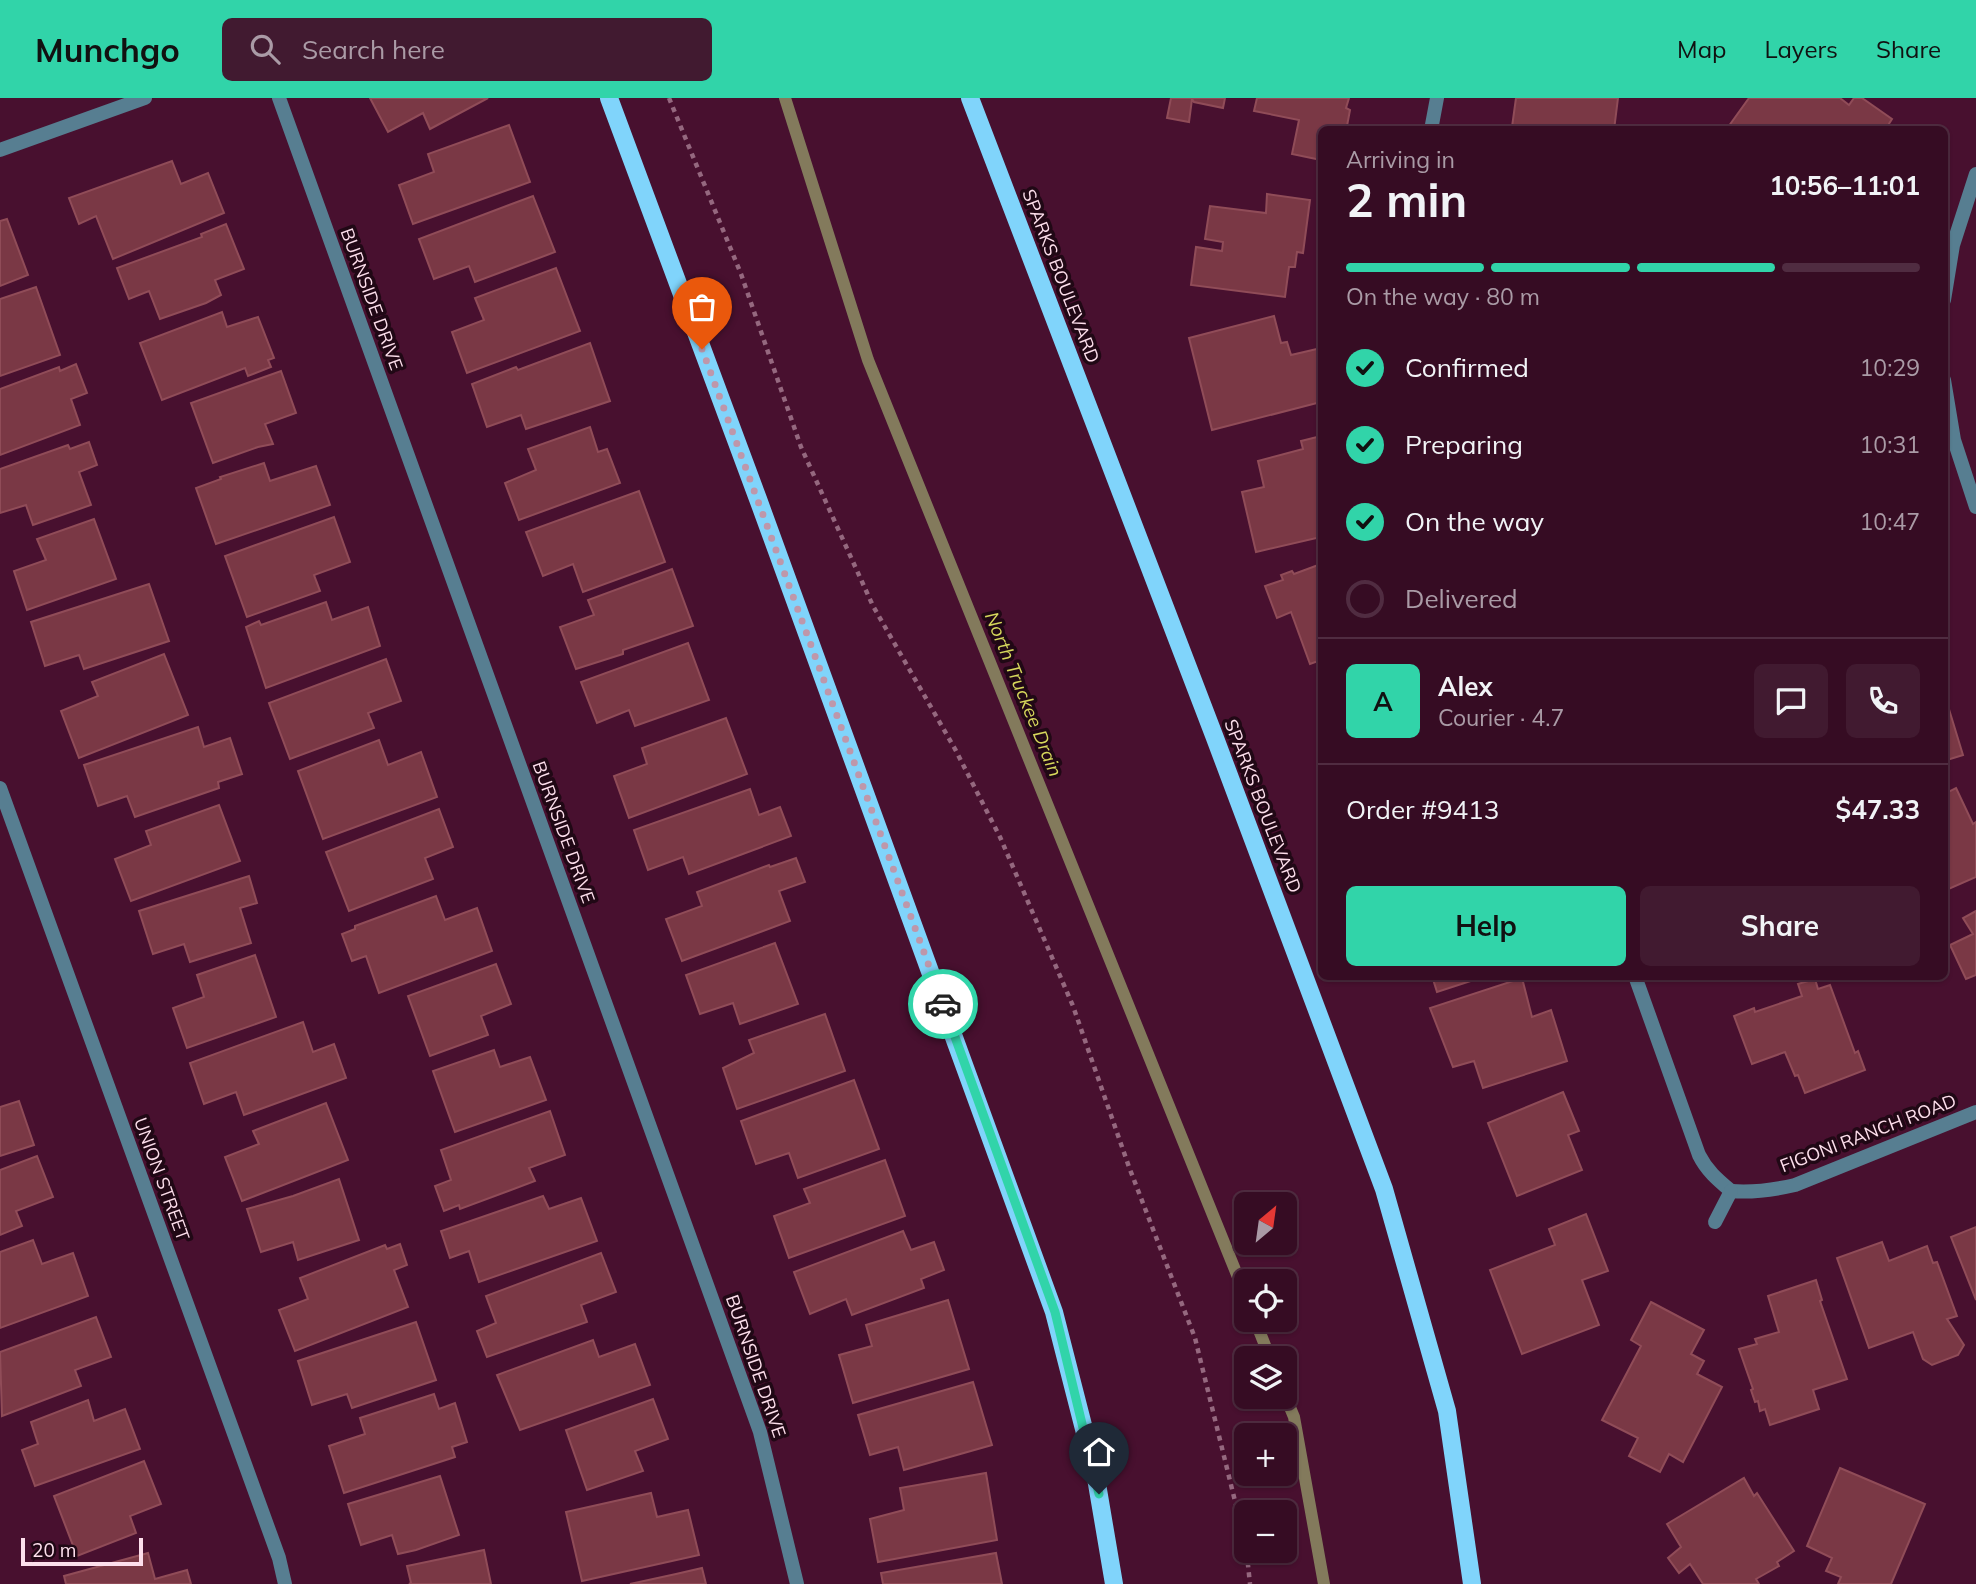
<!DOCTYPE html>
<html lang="en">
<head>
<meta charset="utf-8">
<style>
	:root { --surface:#360c23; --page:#411a30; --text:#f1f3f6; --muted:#aa9ba6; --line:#502c41; --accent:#31d4a9 }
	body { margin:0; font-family:Mulish,sans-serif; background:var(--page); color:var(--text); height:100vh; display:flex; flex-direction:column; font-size:26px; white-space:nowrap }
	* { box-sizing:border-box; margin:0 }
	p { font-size:23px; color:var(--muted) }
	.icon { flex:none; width:38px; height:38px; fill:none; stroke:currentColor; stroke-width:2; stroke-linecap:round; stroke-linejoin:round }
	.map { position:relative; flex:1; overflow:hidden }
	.panel { position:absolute; left:1318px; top:28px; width:630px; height:854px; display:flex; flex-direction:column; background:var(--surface); border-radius:10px; box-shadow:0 2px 5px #0004,0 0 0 2px var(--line) }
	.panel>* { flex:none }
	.needle { width:46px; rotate:29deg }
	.tools { position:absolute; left:1234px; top:1094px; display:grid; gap:14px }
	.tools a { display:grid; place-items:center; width:63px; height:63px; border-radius:10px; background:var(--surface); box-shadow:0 2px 5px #0004,0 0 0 2px var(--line); font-size:35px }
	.scale { position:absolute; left:21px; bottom:18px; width:122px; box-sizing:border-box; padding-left:7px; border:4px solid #fddfec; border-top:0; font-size:19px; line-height:24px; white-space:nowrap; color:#fddfec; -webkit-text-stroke:5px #200815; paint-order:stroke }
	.pin { position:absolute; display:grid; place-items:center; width:60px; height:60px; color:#fff; margin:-72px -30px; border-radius:50% 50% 50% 0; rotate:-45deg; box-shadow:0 0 7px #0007 }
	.pin .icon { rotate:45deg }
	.courier { position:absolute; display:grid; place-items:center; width:70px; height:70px; margin:-35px; border:5px solid #31d4a9; border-radius:50%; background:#fff; color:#222; box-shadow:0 2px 9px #0007 }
	.head em { font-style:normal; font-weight:700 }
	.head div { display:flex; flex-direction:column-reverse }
	.head { display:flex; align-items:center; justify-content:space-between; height:119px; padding:0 28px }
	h1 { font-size:46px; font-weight:700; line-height:52px }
	.bar { display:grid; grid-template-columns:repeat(4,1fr); gap:10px 7px; align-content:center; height:84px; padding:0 28px }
	.bar i { height:9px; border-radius:5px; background:var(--line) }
	.bar .selected { background:var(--accent) }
	.bar p { grid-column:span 4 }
	.line { display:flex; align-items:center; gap:18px; padding:0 28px; border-top:2px solid var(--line) }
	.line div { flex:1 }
	.round { display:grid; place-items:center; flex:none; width:74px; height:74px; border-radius:10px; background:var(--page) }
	ol { padding:0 28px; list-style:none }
	li { display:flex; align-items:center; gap:21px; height:77px }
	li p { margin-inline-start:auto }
	li .icon { padding:7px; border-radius:50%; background:var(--accent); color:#111; stroke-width:4 }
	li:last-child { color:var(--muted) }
	li i { width:38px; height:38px; border:4px solid var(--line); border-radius:50% }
	.primary-button { display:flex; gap:14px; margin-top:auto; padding:14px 28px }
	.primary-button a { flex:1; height:80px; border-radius:10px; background:var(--accent); color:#111; font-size:28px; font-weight:700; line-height:80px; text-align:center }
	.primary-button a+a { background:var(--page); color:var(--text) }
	header { display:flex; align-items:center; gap:42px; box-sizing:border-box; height:98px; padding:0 35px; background:var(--accent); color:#111 }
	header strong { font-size:33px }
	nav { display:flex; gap:38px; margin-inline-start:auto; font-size:24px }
	.search { width:490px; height:63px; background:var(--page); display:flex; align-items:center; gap:18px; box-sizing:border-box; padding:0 24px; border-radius:10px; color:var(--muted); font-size:26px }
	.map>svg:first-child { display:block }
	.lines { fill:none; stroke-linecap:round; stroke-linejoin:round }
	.stream { stroke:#837a5c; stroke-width:12 }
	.building { fill:#7a3845; stroke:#904c58; stroke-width:2 }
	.path { stroke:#95687f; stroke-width:4.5; stroke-dasharray:5 5; stroke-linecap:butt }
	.minor { stroke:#577e91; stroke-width:14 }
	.primary { stroke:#80d4fb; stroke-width:18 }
	.done { stroke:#be97aa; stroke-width:7; stroke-dasharray:0 12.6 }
	.route { stroke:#31d4a9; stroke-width:9 }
	.labels { text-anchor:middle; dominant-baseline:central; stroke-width:7; stroke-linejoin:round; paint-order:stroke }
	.street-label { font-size:18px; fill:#fddfec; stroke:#200815 }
	.water-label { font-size:19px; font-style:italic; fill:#d6d85c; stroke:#200815 }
</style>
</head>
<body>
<header>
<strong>Munchgo</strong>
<div class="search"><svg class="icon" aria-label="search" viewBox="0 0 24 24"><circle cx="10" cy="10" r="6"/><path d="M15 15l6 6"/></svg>Search here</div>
<nav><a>Map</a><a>Layers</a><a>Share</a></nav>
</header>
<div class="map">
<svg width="1976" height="1486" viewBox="0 0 1976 1486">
	<rect width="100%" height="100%" fill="#48102f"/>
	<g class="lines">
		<g class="stream">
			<polyline points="785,0 868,262 1246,1199"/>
			<polyline points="1255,1222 1270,1260"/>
			<polyline points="1284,1295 1294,1319 1324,1486"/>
		</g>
	</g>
	<g class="building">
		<polygon points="370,0 488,0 430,31 423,15 388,34"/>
		<polygon points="1171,0 1225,0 1223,10 1194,4 1192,1 1189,24 1167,20"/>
		<polygon points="1257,0 1349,0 1346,10 1350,12 1347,28 1343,29 1342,32 1321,32 1321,62 1292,56 1299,22 1254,13"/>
		<polygon points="1516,0 1618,0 1614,32 1544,32 1526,29 1526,31 1512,29"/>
		<polygon points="1749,0 1840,0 1849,7 1854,0 1862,0 1892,21 1885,32 1726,32"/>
		<polygon points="509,27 530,84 413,126 399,87 434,74 428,56"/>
		<polygon points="172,63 181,86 208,75 224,115 113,161 96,118 79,126 69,100"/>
		<polygon points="1267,96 1310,102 1303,155 1297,154 1295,169 1289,169 1285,199 1191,187 1196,149 1222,153 1223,144 1205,141 1210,108 1266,115"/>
		<polygon points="533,98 555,154 475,184 469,168 434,181 419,141"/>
		<polygon points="7,121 28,177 0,188 0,123"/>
		<polygon points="226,126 244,171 215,182 221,197 206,205 160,221 149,193 129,201 117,170 202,139 201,136"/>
		<polygon points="556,170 580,233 467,275 452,234 484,222 475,200"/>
		<polygon points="36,189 60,257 0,278 0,201"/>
		<polygon points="222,214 227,229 258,219 274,260 268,262 271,269 248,278 245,270 162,302 140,245"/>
		<polygon points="1274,218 1281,245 1287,244 1291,257 1321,250 1321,304 1212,332 1189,240"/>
		<polygon points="590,245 610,303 526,331 521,317 487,329 472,286 516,269 518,272"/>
		<polygon points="76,266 87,295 71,301 80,327 0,357 0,291 59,269 60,273"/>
		<polygon points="281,273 296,315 265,326 273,346 258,349 213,365 191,305"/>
		<polygon points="590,329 598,354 607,351 620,385 519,422 505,385 536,372 528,351"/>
		<polygon points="1321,338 1321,439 1256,454 1242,394 1264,389 1258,363 1303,351 1301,343"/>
		<polygon points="89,344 97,367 79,374 91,407 33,427 26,407 0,415 0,371 68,347 70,351"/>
		<polygon points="264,365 270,383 316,368 330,407 216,446 196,390 221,381 220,379"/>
		<polygon points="639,393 665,464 583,494 573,466 543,478 526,434"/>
		<polygon points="334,419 350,464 314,477 320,493 247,519 225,458"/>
		<polygon points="94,421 116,481 27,512 14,473 46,462 37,441"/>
		<polygon points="1321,466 1321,562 1310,566 1291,514 1277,520 1265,488 1283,482 1281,477 1292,473 1294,476"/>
		<polygon points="672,471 693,528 623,552 623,556 576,571 560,529 594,517 588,502"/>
		<polygon points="149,486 169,543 84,571 79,557 45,568 31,524"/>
		<polygon points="326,504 332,522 368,509 380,548 266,590 246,529 259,523 261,527"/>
		<polygon points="688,545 709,602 635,628 629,612 597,625 581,584"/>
		<polygon points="164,556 188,617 79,660 61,613 98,598 92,584"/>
		<polygon points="386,561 401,603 368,615 374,630 290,661 269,605"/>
		<polygon points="1948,608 1963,657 1944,663 1944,609"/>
		<polygon points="726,620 747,676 629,720 614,678 647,666 642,650"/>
		<polygon points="198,629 204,649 230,640 242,676 218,684 219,690 135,719 127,698 98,708 84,667"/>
		<polygon points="379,642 388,667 421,654 437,699 323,741 298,673"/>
		<polygon points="1956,690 1973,726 1976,724 1976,779 1944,793 1944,696"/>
		<polygon points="750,691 759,717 780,709 791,738 689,776 683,759 648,772 634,732"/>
		<polygon points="219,707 240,763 131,803 115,761 151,747 146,733"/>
		<polygon points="439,711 453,749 425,760 433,781 349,813 326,754"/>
		<polygon points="796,760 805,784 779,793 790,823 682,863 666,821 702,808 697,794 769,767 770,769"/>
		<polygon points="249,778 257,805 240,810 251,845 190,864 184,846 153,856 139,813"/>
		<polygon points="436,798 445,822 477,810 492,853 379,895 366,858 352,863 342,836 355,831 355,828"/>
		<polygon points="1976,813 1976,877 1966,881 1950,847 1973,836 1963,820"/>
		<polygon points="775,845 798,906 740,926 733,905 700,916 686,877"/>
		<polygon points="255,857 276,919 187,950 173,910 204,899 197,877"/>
		<polygon points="496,866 511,906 481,918 488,937 430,958 408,898"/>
		<polygon points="1432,878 1486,878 1437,894"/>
		<polygon points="1522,880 1532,919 1551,912 1567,963 1483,990 1474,963 1453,969 1430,910"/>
		<polygon points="1815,881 1818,891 1830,887 1855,955 1858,953 1865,972 1805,995 1798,977 1795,978 1785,954 1752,966 1734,918 1754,910 1755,914 1802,898 1798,886"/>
		<polygon points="825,916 845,973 737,1011 723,970 754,955 749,942"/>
		<polygon points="303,924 313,954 334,946 346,980 244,1017 236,994 204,1006 190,965"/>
		<polygon points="494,952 500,969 530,959 546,1002 455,1034 433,973"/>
		<polygon points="854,982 879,1051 798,1080 789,1055 756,1066 741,1023"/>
		<polygon points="1563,994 1579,1033 1568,1037 1582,1072 1517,1098 1488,1025"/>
		<polygon points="19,1003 34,1047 0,1058 0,1009"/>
		<polygon points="326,1005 348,1062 242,1103 225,1059 259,1046 253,1033"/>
		<polygon points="550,1013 565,1057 529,1070 535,1083 460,1111 459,1107 444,1113 435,1088 451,1082 441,1052"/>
		<polygon points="37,1058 53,1099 16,1113 22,1128 0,1137 0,1072"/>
		<polygon points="885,1062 905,1118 789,1160 774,1118 810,1105 804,1091"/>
		<polygon points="339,1081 359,1142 298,1162 293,1144 261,1154 247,1111 293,1098"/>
		<polygon points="543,1098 549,1111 581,1100 597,1143 479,1184 469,1153 450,1160 441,1133"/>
		<polygon points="1586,1116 1608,1173 1582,1182 1599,1227 1522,1256 1490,1172 1555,1147 1549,1131"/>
		<polygon points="1976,1129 1976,1202 1951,1139"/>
		<polygon points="903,1133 911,1152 934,1144 944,1172 921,1181 924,1190 852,1217 846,1201 810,1216 794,1174"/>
		<polygon points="33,1142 42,1166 73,1155 88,1198 0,1230 0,1154"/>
		<polygon points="1882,1144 1889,1163 1927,1148 1933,1165 1937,1164 1957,1218 1947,1221 1964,1247 1958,1257 1932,1267 1923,1261 1913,1234 1869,1250 1837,1160"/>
		<polygon points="400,1146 407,1167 394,1172 408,1209 295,1253 279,1212 308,1201 300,1180 385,1147 387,1151"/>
		<polygon points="601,1155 616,1194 581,1207 587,1224 487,1259 477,1233 496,1225 486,1198"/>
		<polygon points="1816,1182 1822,1202 1820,1203 1847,1281 1813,1292 1819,1311 1770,1327 1765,1311 1760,1313 1758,1303 1755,1304 1751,1292 1753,1291 1739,1251 1757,1246 1755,1241 1779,1234 1768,1198"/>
		<polygon points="948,1202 969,1271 853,1305 839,1257 872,1248 866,1227"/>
		<polygon points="1651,1204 1704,1232 1691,1256 1704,1263 1697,1276 1722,1289 1683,1364 1669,1356 1660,1374 1629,1358 1638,1340 1602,1322 1641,1248 1631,1242"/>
		<polygon points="96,1219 111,1259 75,1272 81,1288 2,1318 0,1254"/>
		<polygon points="416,1224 436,1282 352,1310 347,1296 312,1307 298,1263"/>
		<polygon points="593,1242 599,1259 635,1246 650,1287 520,1332 497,1277"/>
		<polygon points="973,1284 992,1347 904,1372 898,1349 870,1357 858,1317"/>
		<polygon points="434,1296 439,1311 455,1305 467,1344 452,1349 455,1359 344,1395 329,1348 365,1336 360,1320"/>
		<polygon points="653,1301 668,1341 635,1353 643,1373 587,1392 566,1332"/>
		<polygon points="88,1302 94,1323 125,1311 140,1351 35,1388 22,1352 38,1346 31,1324"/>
		<polygon points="144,1363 161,1406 130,1418 136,1435 77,1458 54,1398"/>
		<polygon points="1840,1370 1925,1406 1891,1486 1838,1486 1841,1479 1826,1473 1832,1460 1807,1448"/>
		<polygon points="986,1375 997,1442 878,1464 870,1421 904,1412 900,1390"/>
		<polygon points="440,1378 459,1437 416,1452 398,1456 392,1437 361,1447 348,1406"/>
		<polygon points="1744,1380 1754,1398 1757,1395 1794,1453 1777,1464 1779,1468 1756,1481 1759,1486 1703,1486 1690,1466 1679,1475 1668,1460 1681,1449 1667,1426"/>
		<polygon points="651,1395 657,1419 688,1412 699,1457 582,1483 566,1414"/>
		<polygon points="484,1452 491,1486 409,1486 411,1485 407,1468"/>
		<polygon points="148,1455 155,1481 187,1472 191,1486 66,1486 64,1478"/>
		<polygon points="996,1455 1002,1486 883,1486 881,1475"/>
		<polygon points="702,1470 706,1486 630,1486 676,1476"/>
	</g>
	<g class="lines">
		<polyline class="path" points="669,0 741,176 801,349 873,508 955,651 1000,739 1073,908 1129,1069 1195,1240 1246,1448 1250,1486"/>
		<g class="minor">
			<polyline points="279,0 760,1334 797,1486"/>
			<polyline points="1431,32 1437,0"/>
			<polyline points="0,52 145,0"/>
			<polyline points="1944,202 1953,147 1976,76"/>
			<polyline points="1944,282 1954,342 1976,409"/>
			<polyline points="0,690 279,1460 285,1486"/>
			<path d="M1635,878L1699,1057C1707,1073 1718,1082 1731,1093"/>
			<path d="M1731,1093C1754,1095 1773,1092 1795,1087L1976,1014"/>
			<polyline points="1715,1124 1731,1093"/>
		</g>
		<g class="primary">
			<polyline points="609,0 758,401 1054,1214 1095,1374 1114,1486"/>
			<polyline points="970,0 1215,640 1384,1091 1447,1313 1472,1486"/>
		</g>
	</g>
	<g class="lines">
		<polyline class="done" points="702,251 943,906"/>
		<polyline class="route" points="943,906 1055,1214 1099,1396"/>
	</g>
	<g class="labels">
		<g class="street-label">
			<text transform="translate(1061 178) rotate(69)">SPARKS BOULEVARD</text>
			<text transform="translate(372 201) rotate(70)">BURNSIDE DRIVE</text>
			<text transform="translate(1263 708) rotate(69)">SPARKS BOULEVARD</text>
			<text transform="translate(564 734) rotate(70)">BURNSIDE DRIVE</text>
			<text transform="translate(1868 1035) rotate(-21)">FIGONI RANCH ROAD</text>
			<text transform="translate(162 1081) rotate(70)">UNION STREET</text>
			<text transform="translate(756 1268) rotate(71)">BURNSIDE DRIVE</text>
		</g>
		<g class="water-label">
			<text transform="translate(1024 596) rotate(68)">North Truckee Drain</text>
		</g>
	</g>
</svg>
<div class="tools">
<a><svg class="needle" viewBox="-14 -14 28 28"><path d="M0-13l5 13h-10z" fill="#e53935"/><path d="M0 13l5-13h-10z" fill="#aa9ba6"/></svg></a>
<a><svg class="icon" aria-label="locate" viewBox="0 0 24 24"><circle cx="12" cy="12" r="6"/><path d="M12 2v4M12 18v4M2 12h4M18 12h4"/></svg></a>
<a><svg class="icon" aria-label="layers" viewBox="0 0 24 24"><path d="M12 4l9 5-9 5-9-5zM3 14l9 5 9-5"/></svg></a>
<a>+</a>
<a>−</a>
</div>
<div class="scale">20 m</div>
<div class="pin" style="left:702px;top:251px;background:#ea580c"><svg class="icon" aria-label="bag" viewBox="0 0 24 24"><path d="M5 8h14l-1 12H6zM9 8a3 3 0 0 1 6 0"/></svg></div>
<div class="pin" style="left:1099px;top:1396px;background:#1f2937"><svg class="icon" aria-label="home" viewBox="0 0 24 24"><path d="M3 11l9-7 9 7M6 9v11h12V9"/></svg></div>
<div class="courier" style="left:943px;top:906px"><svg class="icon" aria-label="car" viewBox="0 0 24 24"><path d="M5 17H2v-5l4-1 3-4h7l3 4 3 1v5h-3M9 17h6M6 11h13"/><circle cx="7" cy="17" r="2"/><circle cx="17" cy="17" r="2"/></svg></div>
<section class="panel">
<div class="head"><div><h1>2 min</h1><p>Arriving in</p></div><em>10:56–11:01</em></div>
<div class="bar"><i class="selected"></i><i class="selected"></i><i class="selected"></i><i></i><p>On the way · 80 m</p></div>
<ol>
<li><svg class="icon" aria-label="check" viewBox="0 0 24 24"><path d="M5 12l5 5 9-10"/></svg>Confirmed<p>10:29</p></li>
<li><svg class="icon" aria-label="check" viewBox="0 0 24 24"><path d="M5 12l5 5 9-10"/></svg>Preparing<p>10:31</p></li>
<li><svg class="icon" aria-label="check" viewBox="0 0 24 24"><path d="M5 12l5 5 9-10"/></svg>On the way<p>10:47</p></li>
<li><i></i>Delivered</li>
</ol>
<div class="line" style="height:126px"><b class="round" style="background:var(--accent);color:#111">A</b><div><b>Alex</b><p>Courier · 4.7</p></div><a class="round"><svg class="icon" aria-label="chat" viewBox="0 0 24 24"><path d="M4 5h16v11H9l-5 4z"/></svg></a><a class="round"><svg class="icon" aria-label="phone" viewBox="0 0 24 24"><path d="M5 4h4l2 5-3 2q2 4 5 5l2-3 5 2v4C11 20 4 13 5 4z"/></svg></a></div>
<div class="line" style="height:91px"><div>Order #9413</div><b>$47.33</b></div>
<div class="primary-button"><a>Help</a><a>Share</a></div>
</section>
</div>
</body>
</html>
